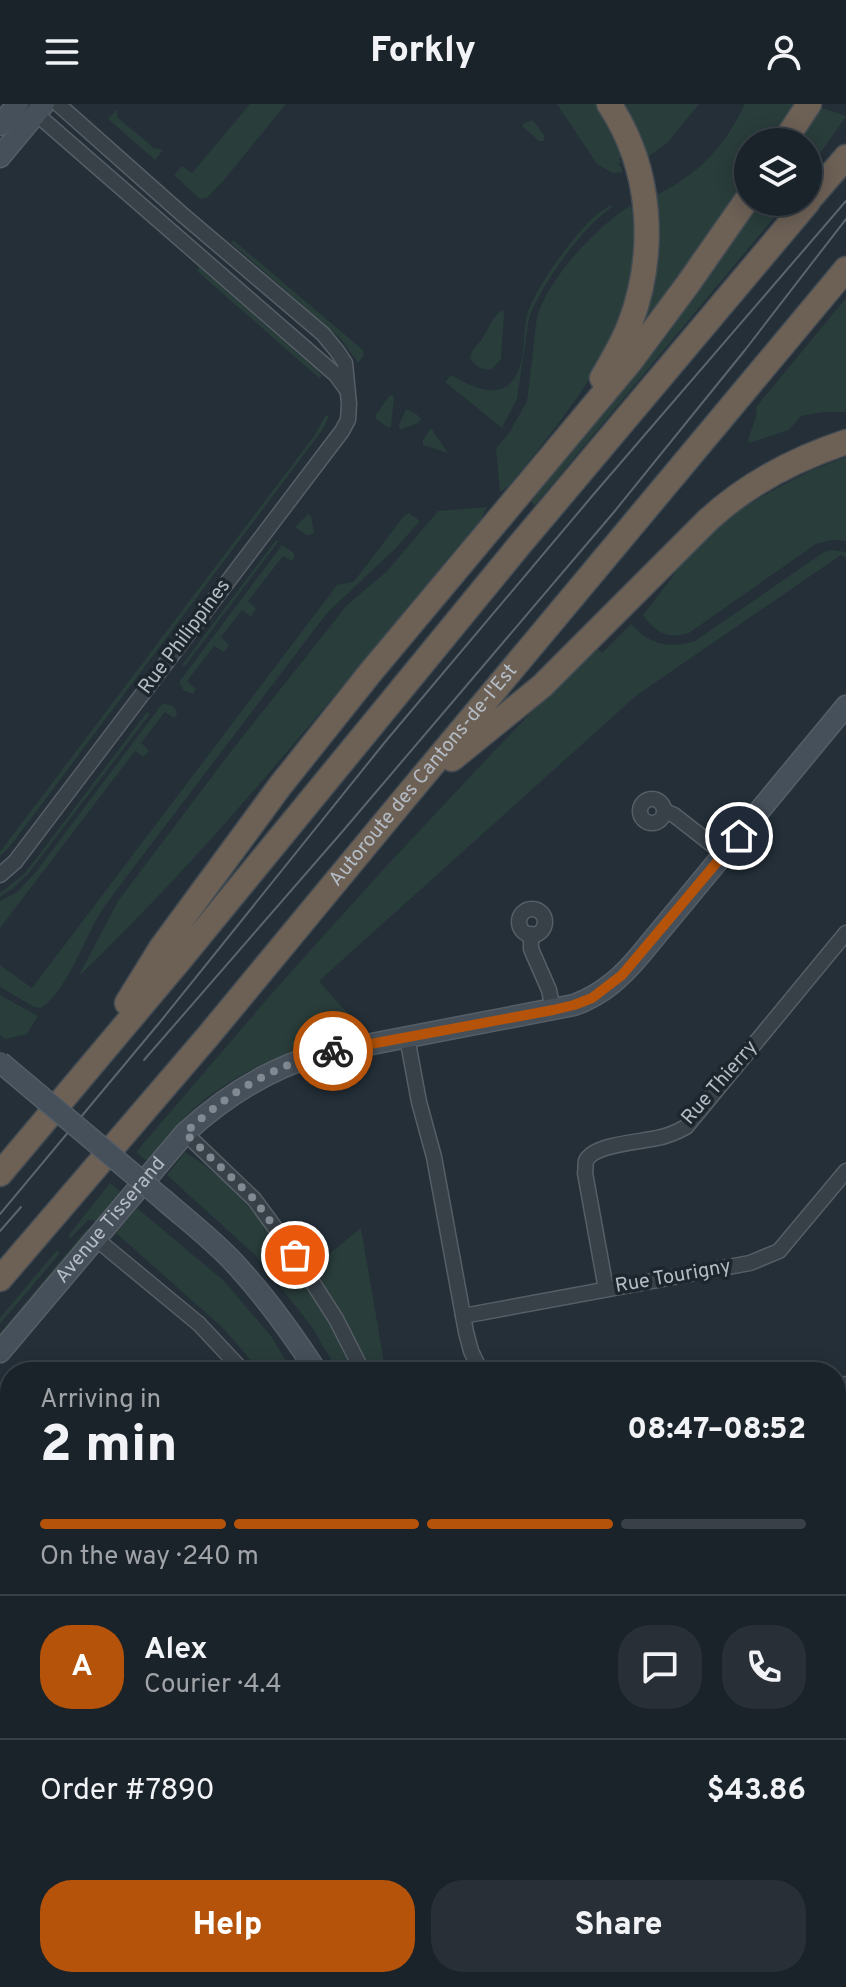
<!DOCTYPE html>
<html lang="en">
<head>
<meta charset="utf-8">
<style>
	:root { --surface:#1b232a; --page:#282f36; --text:#f1f3f6; --muted:#a0a4a8; --line:#394047; --accent:#b45309 }
	body { margin:0; font-family:Overpass,sans-serif; background:var(--page); color:var(--text); height:100vh; display:flex; flex-direction:column; font-size:30px; white-space:nowrap }
	* { box-sizing:border-box; margin:0 }
	p { font-size:26px; color:var(--muted) }
	.icon { flex:none; width:44px; height:44px; fill:none; stroke:currentColor; stroke-width:2; stroke-linecap:round; stroke-linejoin:round }
	.map { position:relative; flex:1; overflow:hidden }
	.panel { position:absolute; left:0px; top:1258px; width:846px; height:626px; display:flex; flex-direction:column; background:var(--surface); border-radius:32px 32px 0 0; box-shadow:0 4px 20px #0003,0 0 0 2px var(--line) }
	.panel>* { flex:none }
	.tools { position:absolute; left:734px; top:24px; display:grid; gap:16px }
	.tools a { display:grid; place-items:center; width:88px; height:88px; border-radius:50%; background:var(--surface); box-shadow:0 4px 20px #0003,0 0 0 2px var(--line); font-size:40px }
	.pin { position:absolute; display:grid; place-items:center; width:68px; height:68px; color:#fff; margin:-34px; border:4px solid #fff; border-radius:50%; box-shadow:0 2px 8px #0007 }
	.courier { position:absolute; display:grid; place-items:center; width:80px; height:80px; margin:-40px; border:6px solid #b45309; border-radius:50%; background:#fff; color:#222; box-shadow:0 2px 10px #0007 }
	.summary em { font-style:normal; font-weight:800 }
	.summary div { display:flex; flex-direction:column-reverse }
	.summary { display:flex; align-items:center; justify-content:space-between; height:136px; padding:0 40px }
	h1 { font-size:52px; font-weight:800; line-height:60px }
	.bar { display:grid; grid-template-columns:repeat(4,1fr); gap:12px 8px; align-content:center; height:96px; padding:0 40px }
	.bar i { height:10px; border-radius:6px; background:var(--line) }
	.bar .selected { background:var(--accent) }
	.bar p { grid-column:span 4 }
	.line { display:flex; align-items:center; gap:20px; padding:0 40px; border-top:2px solid var(--line) }
	.line div { flex:1 }
	.round { display:grid; place-items:center; flex:none; width:84px; height:84px; border-radius:32px; background:var(--page) }
	.action { display:flex; gap:16px; margin-top:auto; padding:16px 40px }
	.action a { flex:1; height:92px; border-radius:32px; background:var(--accent); color:#fff; font-size:32px; font-weight:800; line-height:92px; text-align:center }
	.action a+a { background:var(--page); color:var(--text) }
	header { display:flex; justify-content:space-between; align-items:center; height:104px; padding:0 40px; background:var(--surface); font-size:36px; font-weight:800 }
	.map>svg:first-child { display:block }
	.green { fill:#293d3b }
	.lines { fill:none; stroke-linecap:round; stroke-linejoin:round }
	.street-casing { stroke:#565e66; stroke-width:17 }
	.secondary-casing { stroke:#565e66; stroke-width:23 }
	.highway-casing { stroke:#434b53; stroke-width:27 }
	.street { stroke:#384048; stroke-width:14 }
	.secondary { stroke:#46505b; stroke-width:20 }
	.highway { stroke:#6d6156; stroke-width:24 }
	.tram { stroke:#5a656f; stroke-width:2 }
	.secondary-bridge-casing { stroke:#565e66; stroke-width:23; stroke-linecap:butt }
	.secondary-bridge { stroke:#46505b; stroke-width:20 }
	.done { stroke:#818a93; stroke-width:8; stroke-dasharray:0 14.4 }
	.route { stroke:#b45309; stroke-width:10 }
	.labels { text-anchor:middle; dominant-baseline:central; stroke-width:7; stroke-linejoin:round; paint-order:stroke }
	.street-label { font-size:20px; fill:#b3bbc4; stroke:#1d252d }
</style>
</head>
<body>
<header><svg class="icon" aria-label="menu" viewBox="0 0 24 24"><path d="M4 6h16M4 12h16M4 18h16"/></svg>Forkly<svg class="icon" aria-label="person" viewBox="0 0 24 24"><circle cx="12" cy="8" r="4"/><path d="M4 21q1-7 8-7t8 7"/></svg></header>
<div class="map">
<svg width="846" height="1883" viewBox="0 0 846 1883">
	<rect width="100%" height="100%" fill="#242f38"/>
	<g class="green">
		<polygon points="250,0 286,0 224,76 207,94 200,95 174,71 182,62 192,69"/>
		<polygon points="557,0 597,0 611,23 623,53 619,54 621,60 616,58 621,63 623,68 613,69 597,60"/>
		<polygon points="617,0 699,0 668,38 644,56"/>
		<path d="M745,0H794L770,38H748V72L730,102L642,225L636,222L652,93C697,72 724,44 745,0Z"/>
		<polygon points="819,3 846,12 808,67 808,38 795,38"/>
		<polygon points="117,5 117,13 154,44 163,46 155,56 108,15"/>
		<polygon points="533,16 544,31 544,37 539,37 522,22 524,19"/>
		<polygon points="755,98 787,98 535,401 531,397 635,264"/>
		<path d="M611,101L612,103C583,122 541,181 529,214L517,295L502,324L445,278L451,271C468,281 496,296 512,277C527,260 522,232 527,211C534,185 575,129 596,111C601,107 606,104 611,101Z"/>
		<path d="M631,101V104L635,102C635,133 635,163 627,194C609,262 552,328 509,382L500,388L496,344L509,329L527,297L537,212C552,170 594,125 631,101Z"/>
		<polygon points="233,136 363,246 364,251 358,259 340,234 231,139"/>
		<polygon points="199,163 317,266 322,272 319,274 197,167"/>
		<path d="M846,194V308H823L801,312L789,326L749,339L748,337C750,326 758,314 756,303Z"/>
		<path d="M500,207H503L504,210L501,255L492,265C482,267 476,263 470,254C472,243 480,240 485,230C491,219 491,217 500,207Z"/>
		<polygon points="389,292 393,291 394,294 391,322 389,324 376,315 375,312"/>
		<polygon points="406,305 416,310 421,315 418,319 400,326 399,321"/>
		<polygon points="326,311 329,312 323,325 11,741 0,752 0,748 314,332"/>
		<polygon points="431,324 448,349 423,341 423,336"/>
		<path d="M846,353V437L832,436L816,440L689,529C668,535 655,529 643,511L673,472L680,459L715,425L744,403L779,383L814,365Z"/>
		<path d="M487,403L481,415C350,571 225,732 78,873L118,797L232,646L347,501L387,467L438,407Z"/>
		<path d="M409,409L420,417L396,444L327,509L118,784C112,793 105,801 99,811C85,835 65,889 41,904L34,903L0,883V861L32,884L337,481L353,478L356,475L403,413Z"/>
		<path d="M308,410L311,412L314,429C306,434 302,428 295,423Z"/>
		<polygon points="276,436 278,438 185,562 182,561"/>
		<polygon points="282,441 294,449 294,454 292,457 283,452 248,497 256,505 251,513 242,506 221,533 229,541 224,548 214,542 187,577 196,585 193,590 184,587 179,578"/>
		<path d="M831,446L846,448V454L841,451L637,591L319,877L351,913L361,930C294,942 227,969 179,1019C167,1031 157,1045 147,1057L136,1048L280,880L379,770L495,646L595,542L602,549L631,520C650,541 669,545 695,537L824,448Z"/>
		<path d="M162,600C170,600 176,602 177,610L174,614L165,608L141,639L149,646L144,653L135,647L0,824V797L17,788L36,768Z"/>
		<polygon points="147,608 150,610 28,770 12,785 0,793 0,789 23,771 39,751"/>
		<polygon points="0,891 38,912 27,930 5,935 0,931"/>
		<path d="M185,1048C254,1090 324,1195 354,1268H338L312,1223L257,1153L167,1071Z"/>
		<polygon points="110,1079 121,1088 96,1117 88,1116 71,1134 68,1132"/>
		<polygon points="137,1104 224,1177 271,1232 293,1268 261,1268 223,1224 116,1129"/>
		<polygon points="91,1123 0,1233 0,1229 86,1126"/>
		<polygon points="361,1124 385,1264 387,1268 371,1268 313,1163"/>
		<polygon points="57,1146 60,1149 0,1220 0,1214"/>
	</g>
	<g class="lines">
		<g class="street-casing">
			<g id="street">
				<polyline points="25,0 327,263 336,271 347,286"/>
				<circle cx="652" cy="707" r="12"/>
				<polyline points="665,707 674,711 724,750"/>
				<polyline points="0,771 15,758 342,327 348,316 349,300 345,259 337,247 323,230 183,111 58,0"/>
				<circle cx="532" cy="818" r="13"/>
				<polyline points="531,830 531,845 549,886 553,906"/>
				<polyline points="407,933 419,998 434,1053 466,1228 471,1247 481,1268"/>
				<polyline points="185,1029 254,1095 295,1151 336,1215 363,1268"/>
				<polyline points="95,1134 199,1220 244,1268"/>
				<path d="M606,1185L585,1069C586,1065 585,1061 586,1057C593,1040 641,1038 657,1034C668,1032 677,1028 686,1023L846,829"/>
				<polyline points="463,1212 750,1159 779,1147 846,1067"/>
				<polyline points="836,1284 846,1280"/>
				<polyline points="0,1294 10,1302"/>
				<polyline points="836,1428 846,1426"/>
				<polyline points="0,1494 7,1492 10,1493"/>
				<polyline points="836,1587 846,1585"/>
				<polyline points="836,1745 846,1743"/>
				<polyline points="144,1874 145,1883"/>
				<polyline points="291,1874 293,1883"/>
				<polyline points="630,1874 632,1883"/>
				<polyline points="0,1882 8,1883"/>
			</g>
		</g>
		<g class="secondary-casing">
			<g id="secondary">
				<polyline points="0,21 18,0"/>
				<polyline points="0,53 44,0"/>
				<path d="M164,1096C189,1118 216,1138 238,1163C268,1196 293,1231 317,1268"/>
				<path id="s1" d="M0,1248L185,1029C225,992 268,965 320,950L574,901C602,891 622,873 641,850L846,602"/>
				<polyline points="441,1874 443,1883"/>
				<polyline points="464,1874 466,1883"/>
			</g>
		</g>
		<g class="highway-casing">
			<g id="highway">
				<polyline points="784,38 809,0"/>
				<polyline points="808,97 846,53"/>
				<path d="M602,274C612,257 623,239 630,220C657,148 652,64 609,0"/>
				<path d="M452,655L542,582L708,416C747,380 795,355 846,338"/>
				<polyline points="127,899 161,844 280,682 370,569 630,258 688,180 748,94"/>
				<polyline points="0,1070 179,857 517,444 808,98"/>
				<path id="s2" d="M0,1175L209,931L404,695L846,165"/>
			</g>
		</g>
		<use href="#street" class="street"/>
		<use href="#secondary" class="secondary"/>
		<use href="#highway" class="highway"/>
		<g class="tram">
			<polyline points="144,956 342,728 614,408 745,246 846,115"/>
			<polyline points="0,1110 160,918 385,638 593,391 846,97"/>
			<polyline points="0,1127 21,1103"/>
		</g>
		<g class="secondary-bridge-casing">
			<polyline id="secondary-bridge" points="0,958 164,1096"/>
		</g>
		<use href="#secondary-bridge" class="secondary-bridge"/>
	</g>
	<g class="lines">
		<path class="done" d="M295,1151L254,1095L185,1029C228,989 275,960 333,947"/>
		<polyline class="route" points="333,947 553,906 574,901 592,894 622,871 739,732"/>
	</g>
	<g class="labels">
		<g class="street-label">
			<text transform="translate(185 533) rotate(-53)">Rue Philippines</text>
			<text stroke="none"><textPath href="#s2" startOffset="658">Autoroute des Cantons-de-l'Est</textPath></text>
			<text transform="translate(720 979) rotate(-49)">Rue Thierry</text>
			<text stroke="none"><textPath href="#s1" startOffset="172">Avenue Tisserand</textPath></text>
			<text transform="translate(673 1173) rotate(-10)">Rue Tourigny</text>
		</g>
	</g>
</svg>
<div class="tools">
<a><svg class="icon" aria-label="layers" viewBox="0 0 24 24"><path d="M12 4l9 5-9 5-9-5zM3 14l9 5 9-5"/></svg></a>
</div>
<div class="pin" style="left:295px;top:1151px;background:#ea580c"><svg class="icon" aria-label="bag" viewBox="0 0 24 24"><path d="M5 8h14l-1 12H6zM9 8a3 3 0 0 1 6 0"/></svg></div>
<div class="pin" style="left:739px;top:732px;background:#1f2937"><svg class="icon" aria-label="home" viewBox="0 0 24 24"><path d="M3 11l9-7 9 7M6 9v11h12V9"/></svg></div>
<div class="courier" style="left:333px;top:947px"><svg class="icon" aria-label="bike" viewBox="0 0 24 24"><circle cx="6" cy="16" r="4"/><circle cx="18" cy="16" r="4"/><path d="M6 16l4-8h5l3 8M10 8l3 8H6M13 5h3"/></svg></div>
<section class="panel">
<div class="summary"><div><h1>2 min</h1><p>Arriving in</p></div><em>08:47–08:52</em></div>
<div class="bar"><i class="selected"></i><i class="selected"></i><i class="selected"></i><i></i><p>On the way · 240 m</p></div>
<div class="line" style="height:144px"><b class="round" style="background:var(--accent);color:#fff">A</b><div><b>Alex</b><p>Courier · 4.4</p></div><a class="round"><svg class="icon" aria-label="chat" viewBox="0 0 24 24"><path d="M4 5h16v11H9l-5 4z"/></svg></a><a class="round"><svg class="icon" aria-label="phone" viewBox="0 0 24 24"><path d="M5 4h4l2 5-3 2q2 4 5 5l2-3 5 2v4C11 20 4 13 5 4z"/></svg></a></div>
<div class="line" style="height:104px"><div>Order #7890</div><b>$43.86</b></div>
<div class="action"><a>Help</a><a>Share</a></div>
</section>
</div>
</body>
</html>
